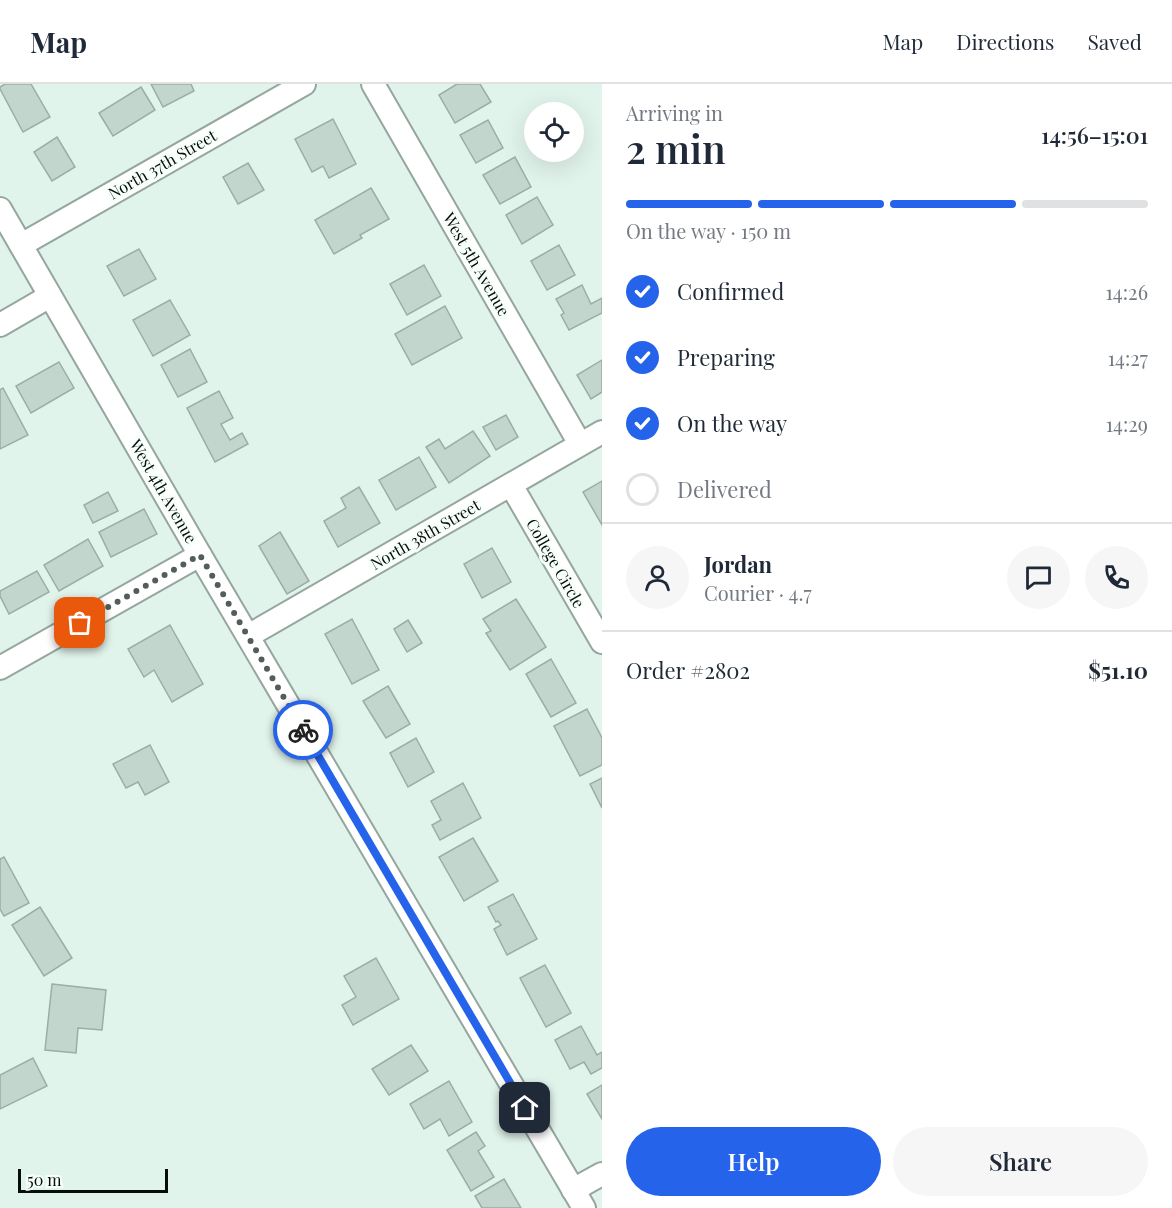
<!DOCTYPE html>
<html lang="en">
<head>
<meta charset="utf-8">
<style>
	:root { --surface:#fff; --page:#f6f6f7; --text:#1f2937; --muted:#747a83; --line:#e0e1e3; --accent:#2563eb }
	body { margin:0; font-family:"Playfair Display",serif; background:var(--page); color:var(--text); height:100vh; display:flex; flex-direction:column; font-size:22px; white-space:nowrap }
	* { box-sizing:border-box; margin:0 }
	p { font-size:20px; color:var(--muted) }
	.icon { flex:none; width:33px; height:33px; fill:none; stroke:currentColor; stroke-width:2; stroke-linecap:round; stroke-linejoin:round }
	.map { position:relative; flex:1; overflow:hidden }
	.panel { display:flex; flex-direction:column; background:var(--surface); width:570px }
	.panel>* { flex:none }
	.tools { position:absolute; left:524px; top:18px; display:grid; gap:12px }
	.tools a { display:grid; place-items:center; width:60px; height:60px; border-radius:50%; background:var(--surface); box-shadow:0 6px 24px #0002; font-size:30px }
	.scale { position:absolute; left:18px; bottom:15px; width:150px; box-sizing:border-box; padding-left:6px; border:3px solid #070d0b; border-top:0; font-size:16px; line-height:21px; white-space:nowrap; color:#070d0b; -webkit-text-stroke:4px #f7fffb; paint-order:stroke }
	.pin { position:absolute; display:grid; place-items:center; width:51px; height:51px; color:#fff; margin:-26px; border-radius:12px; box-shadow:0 3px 9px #0006 }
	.courier { position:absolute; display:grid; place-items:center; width:60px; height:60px; margin:-30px; border:4px solid #2563eb; border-radius:50%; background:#fff; color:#222; box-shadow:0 2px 8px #0007 }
	.overview em { font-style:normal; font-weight:600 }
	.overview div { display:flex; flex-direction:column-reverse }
	.overview { display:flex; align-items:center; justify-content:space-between; height:102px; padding:0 24px }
	h1 { font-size:39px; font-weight:600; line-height:45px }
	.bar { display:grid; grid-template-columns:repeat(4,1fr); gap:9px 6px; align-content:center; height:72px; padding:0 24px }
	.bar i { height:8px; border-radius:4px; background:var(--line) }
	.bar .current { background:var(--accent) }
	.bar p { grid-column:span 4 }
	.line { display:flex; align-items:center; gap:15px; padding:0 24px; border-top:2px solid var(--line) }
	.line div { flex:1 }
	.round { display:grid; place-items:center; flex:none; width:63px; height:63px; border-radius:32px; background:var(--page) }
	ol { padding:0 24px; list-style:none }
	li { display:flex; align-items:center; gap:18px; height:66px }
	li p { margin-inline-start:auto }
	li .icon { padding:6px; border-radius:50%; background:var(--accent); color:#fff; stroke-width:4 }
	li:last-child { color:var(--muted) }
	li i { width:33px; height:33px; border:3px solid var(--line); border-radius:50% }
	.primary-button { display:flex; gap:12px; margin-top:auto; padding:12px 24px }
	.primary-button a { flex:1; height:69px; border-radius:36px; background:var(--accent); color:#fff; font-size:24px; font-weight:600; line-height:69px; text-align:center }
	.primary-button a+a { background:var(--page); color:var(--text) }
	header { display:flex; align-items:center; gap:36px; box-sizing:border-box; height:84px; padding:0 30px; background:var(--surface); border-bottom:2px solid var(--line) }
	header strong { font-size:28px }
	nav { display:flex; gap:33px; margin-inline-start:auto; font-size:21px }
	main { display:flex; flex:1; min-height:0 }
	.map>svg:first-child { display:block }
	.building { fill:#c3d6ce; stroke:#9bada5; stroke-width:1.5 }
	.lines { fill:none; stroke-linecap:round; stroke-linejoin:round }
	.street-casing { stroke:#94a69e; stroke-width:26 }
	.street { stroke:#fff; stroke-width:22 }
	.done { stroke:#535e5a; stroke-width:6; stroke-dasharray:0 10.8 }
	.route { stroke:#2563eb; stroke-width:8 }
	.labels { text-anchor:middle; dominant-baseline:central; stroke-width:6; stroke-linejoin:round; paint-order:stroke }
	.street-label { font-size:16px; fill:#070d0b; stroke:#f7fffb }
</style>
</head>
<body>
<header>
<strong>Map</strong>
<nav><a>Map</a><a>Directions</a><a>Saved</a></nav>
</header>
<main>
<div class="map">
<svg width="602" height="1124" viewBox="0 0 602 1124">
	<rect width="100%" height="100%" fill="#e1f4ec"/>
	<g class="building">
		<polygon points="5,0 31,0 50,33 23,48 0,5 0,3"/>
		<polygon points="151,0 191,0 194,7 163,23"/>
		<polygon points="457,0 480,0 491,18 455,39 439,11"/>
		<polygon points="141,3 155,26 113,52 99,29"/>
		<polygon points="333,35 356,80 329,94 323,82 312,88 295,55"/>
		<polygon points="488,36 503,64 476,79 460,51"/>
		<polygon points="57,53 75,83 52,97 34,68"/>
		<polygon points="515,73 531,103 500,120 483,91"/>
		<polygon points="248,79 264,106 238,120 223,93"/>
		<polygon points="371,104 389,135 360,151 362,154 334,170 315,136"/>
		<polygon points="537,113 553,141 522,160 506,131"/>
		<polygon points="559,161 575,191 547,206 531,177"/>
		<polygon points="139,165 156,195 124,212 107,182"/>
		<polygon points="424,181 441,212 407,231 390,200"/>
		<polygon points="582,201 591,220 602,214 602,229 569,246 561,231 564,229 556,215"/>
		<polygon points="170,216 190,251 153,272 133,236"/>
		<polygon points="445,222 462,254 412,281 395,250"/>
		<polygon points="190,265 207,298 178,313 161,281"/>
		<polygon points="602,276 602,308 591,315 577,291"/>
		<polygon points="59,278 74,304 31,329 16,302"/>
		<polygon points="3,304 28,351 0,365 0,306"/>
		<polygon points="219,307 233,334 221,340 230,356 242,349 248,360 215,378 187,324"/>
		<polygon points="506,331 518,353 496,366 483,343"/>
		<polygon points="473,347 490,372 449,399 426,363 439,355 445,365"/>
		<polygon points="419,373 436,403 396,426 379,396"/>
		<polygon points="602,397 602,441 583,408"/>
		<polygon points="359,403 380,439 338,463 324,437 346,424 341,414"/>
		<polygon points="108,408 118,427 93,439 84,421"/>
		<polygon points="144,425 157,450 111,473 99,448"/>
		<polygon points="280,448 309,497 287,510 259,462"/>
		<polygon points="88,455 103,482 59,507 44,481"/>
		<polygon points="492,464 511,498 482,514 464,480"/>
		<polygon points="37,487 49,508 9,530 0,512 0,507"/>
		<polygon points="516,515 546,563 510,586 486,549 491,547 483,535"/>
		<polygon points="352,535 379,586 352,600 325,550"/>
		<polygon points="408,536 422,559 407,568 394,545"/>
		<polygon points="170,541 203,600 172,618 154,586 144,593 128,565"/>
		<polygon points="551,575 576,619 551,633 526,590"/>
		<polygon points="388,602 410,640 386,654 363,617"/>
		<polygon points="587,625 602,654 602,681 580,692 554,642"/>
		<polygon points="416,654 434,688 408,703 390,669"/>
		<polygon points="150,661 169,698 145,711 138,698 126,704 113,680"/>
		<polygon points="602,694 602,724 590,700"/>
		<polygon points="463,699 481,734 440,756 432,741 441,736 431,717"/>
		<polygon points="473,754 498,797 464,817 439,773"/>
		<polygon points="4,773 29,819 4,832 0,825 0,775"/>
		<polygon points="513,810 537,855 507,871 494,845 501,841 498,837 496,838 488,823"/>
		<polygon points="40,823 72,874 44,892 12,841"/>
		<polygon points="376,874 399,915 353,941 342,921 356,913 344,892"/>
		<polygon points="545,881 571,929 546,943 520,894"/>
		<polygon points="52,900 106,906 102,946 78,944 76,969 45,966"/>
		<polygon points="581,942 597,971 602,968 602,984 591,990 584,978 570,985 555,956"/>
		<polygon points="411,961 428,987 389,1011 372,985"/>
		<polygon points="33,974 47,1002 0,1025 0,991"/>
		<polygon points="449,997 472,1038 449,1052 440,1035 424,1045 410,1020"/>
		<polygon points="602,1001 602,1035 587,1010"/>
		<polygon points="476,1048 485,1062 478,1067 494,1093 471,1107 447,1066"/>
		<polygon points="504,1095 521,1124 482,1124 475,1112"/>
	</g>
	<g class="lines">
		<g class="street-casing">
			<g id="street">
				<polyline points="373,0 580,360"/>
				<polyline points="0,125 200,471 584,1124"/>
				<polyline points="21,161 304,0"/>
				<polyline points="0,241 50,212"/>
				<polyline points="511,401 602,558"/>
				<polyline points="248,552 602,348"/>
				<polyline points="0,584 200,471"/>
				<polyline points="573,1106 602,1090"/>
			</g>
		</g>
		<use href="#street" class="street"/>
	</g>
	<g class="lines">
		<polyline class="done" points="80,539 200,471 303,646"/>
		<polyline class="route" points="303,646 525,1024"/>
	</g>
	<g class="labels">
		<g class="street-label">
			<text transform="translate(162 80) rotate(-30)">North 37th Street</text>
			<text transform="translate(477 180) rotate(60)">West 5th Avenue</text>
			<text transform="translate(164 407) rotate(60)">West 4th Avenue</text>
			<text transform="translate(425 450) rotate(-30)">North 38th Street</text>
			<text transform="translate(556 479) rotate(60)">College Circle</text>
		</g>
	</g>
</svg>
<div class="tools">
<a><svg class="icon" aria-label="locate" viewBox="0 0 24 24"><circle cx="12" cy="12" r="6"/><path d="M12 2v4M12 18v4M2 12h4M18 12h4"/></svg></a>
</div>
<div class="scale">50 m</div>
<div class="pin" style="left:80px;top:539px;background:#ea580c"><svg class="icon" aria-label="bag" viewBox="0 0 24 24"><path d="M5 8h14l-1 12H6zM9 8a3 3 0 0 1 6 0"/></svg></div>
<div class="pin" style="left:525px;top:1024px;background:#1f2937"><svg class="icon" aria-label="home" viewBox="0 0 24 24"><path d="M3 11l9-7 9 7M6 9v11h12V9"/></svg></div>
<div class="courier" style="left:303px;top:646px"><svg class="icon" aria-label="bike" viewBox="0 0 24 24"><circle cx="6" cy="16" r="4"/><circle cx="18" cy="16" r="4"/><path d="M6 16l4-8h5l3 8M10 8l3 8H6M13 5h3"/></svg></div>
</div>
<section class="panel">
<div class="overview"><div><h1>2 min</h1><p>Arriving in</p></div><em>14:56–15:01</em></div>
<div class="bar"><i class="current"></i><i class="current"></i><i class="current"></i><i></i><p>On the way · 150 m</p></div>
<ol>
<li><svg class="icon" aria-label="check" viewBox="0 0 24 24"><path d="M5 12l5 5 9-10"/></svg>Confirmed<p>14:26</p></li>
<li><svg class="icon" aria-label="check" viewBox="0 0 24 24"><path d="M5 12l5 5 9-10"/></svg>Preparing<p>14:27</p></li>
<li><svg class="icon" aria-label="check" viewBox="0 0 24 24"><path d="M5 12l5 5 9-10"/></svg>On the way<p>14:29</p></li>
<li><i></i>Delivered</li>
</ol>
<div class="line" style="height:108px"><a class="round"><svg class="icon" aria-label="person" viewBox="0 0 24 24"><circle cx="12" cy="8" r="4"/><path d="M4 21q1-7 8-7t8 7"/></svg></a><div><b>Jordan</b><p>Courier · 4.7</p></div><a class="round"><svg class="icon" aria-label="chat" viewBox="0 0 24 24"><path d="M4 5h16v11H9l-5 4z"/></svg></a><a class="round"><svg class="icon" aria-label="phone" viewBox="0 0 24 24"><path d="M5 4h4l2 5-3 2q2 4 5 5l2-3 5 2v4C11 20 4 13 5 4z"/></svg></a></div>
<div class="line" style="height:78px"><div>Order #2802</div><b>$51.10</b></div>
<div class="primary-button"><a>Help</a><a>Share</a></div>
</section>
</main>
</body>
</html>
